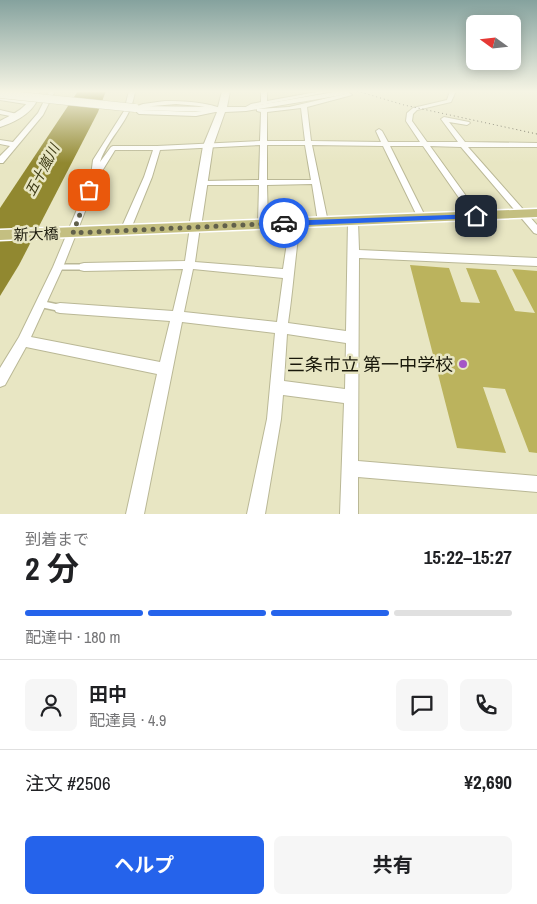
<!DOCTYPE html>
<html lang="ja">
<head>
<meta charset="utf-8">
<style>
	:root { --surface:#fff; --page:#f6f6f6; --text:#202124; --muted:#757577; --line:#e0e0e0; --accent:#2563eb }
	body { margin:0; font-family:"Archivo Narrow","Noto Sans JP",sans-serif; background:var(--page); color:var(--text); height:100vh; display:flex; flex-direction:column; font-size:19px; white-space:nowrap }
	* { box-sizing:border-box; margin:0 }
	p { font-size:16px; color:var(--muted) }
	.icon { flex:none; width:28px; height:28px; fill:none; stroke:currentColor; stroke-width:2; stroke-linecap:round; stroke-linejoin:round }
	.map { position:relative; height:514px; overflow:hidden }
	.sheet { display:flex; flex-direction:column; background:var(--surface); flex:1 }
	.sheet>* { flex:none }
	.needle { width:32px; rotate:285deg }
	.tools { position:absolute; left:466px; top:15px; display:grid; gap:10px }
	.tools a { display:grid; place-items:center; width:55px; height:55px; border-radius:8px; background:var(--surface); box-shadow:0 2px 12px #0003; font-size:25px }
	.pin { position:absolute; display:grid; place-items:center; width:42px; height:42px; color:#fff; margin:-21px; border-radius:10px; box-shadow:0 2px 8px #0006 }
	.courier { position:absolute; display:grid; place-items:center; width:50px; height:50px; margin:-25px; border:4px solid #2563eb; border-radius:50%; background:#fff; color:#222; box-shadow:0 1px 6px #0007 }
	.overview em { font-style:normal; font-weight:700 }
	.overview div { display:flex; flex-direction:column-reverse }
	.overview { display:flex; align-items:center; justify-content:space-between; height:85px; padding:0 25px }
	h1 { font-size:32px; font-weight:700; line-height:38px }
	.bar { display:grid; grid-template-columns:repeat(4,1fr); gap:8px 5px; align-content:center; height:60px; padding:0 25px }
	.bar i { height:6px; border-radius:4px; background:var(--line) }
	.bar .selected { background:var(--accent) }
	.bar p { grid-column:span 4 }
	.line { display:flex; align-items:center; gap:12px; padding:0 25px; border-top:1px solid var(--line) }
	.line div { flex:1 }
	.round { display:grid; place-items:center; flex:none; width:52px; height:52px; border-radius:8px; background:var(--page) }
	.action { display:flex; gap:10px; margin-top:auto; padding:10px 25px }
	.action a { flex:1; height:58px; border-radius:8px; background:var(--accent); color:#fff; font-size:20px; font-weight:700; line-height:58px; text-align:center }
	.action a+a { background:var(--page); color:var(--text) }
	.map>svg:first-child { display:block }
	.water { fill:#918830 }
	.building { fill:#bbb35d }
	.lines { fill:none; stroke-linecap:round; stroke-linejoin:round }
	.lane-far1-casing { stroke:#bab896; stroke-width:8 }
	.lane-casing { stroke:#bab896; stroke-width:9 }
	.street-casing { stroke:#bab896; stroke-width:2 }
	.secondary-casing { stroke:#bab896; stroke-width:2 }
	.primary-casing { stroke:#fff; stroke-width:3 }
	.lane-far1 { stroke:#fff; stroke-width:5 }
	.lane { stroke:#fff; stroke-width:6 }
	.street { fill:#fff; fill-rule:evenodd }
	.secondary { fill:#fff; fill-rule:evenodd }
	.primary { fill:#c4bf81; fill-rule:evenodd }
	.rail { stroke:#373626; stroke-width:1; stroke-dasharray:1 3; stroke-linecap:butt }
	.secondary-bridge-casing { stroke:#bab896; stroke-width:9; stroke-linecap:butt }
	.secondary-bridge { stroke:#fff; stroke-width:8 }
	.route { fill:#2563eb }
	.done { stroke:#61604b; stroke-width:5; stroke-dasharray:0 9 }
	.poi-dot { fill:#a456c7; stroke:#e8e6c3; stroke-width:2 }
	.labels { text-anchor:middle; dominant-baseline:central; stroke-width:5; stroke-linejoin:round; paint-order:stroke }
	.far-water-label { font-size:14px; font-style:italic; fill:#3d3a14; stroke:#e8e6c3 }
	.street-label { font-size:15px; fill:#19180b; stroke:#e8e6c3 }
	.near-poi-label { font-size:18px; fill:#19180b; stroke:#e8e6c3; text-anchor:end }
</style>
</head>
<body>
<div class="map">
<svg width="537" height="514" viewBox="0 0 537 514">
	<rect width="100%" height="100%" fill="#e8e6c3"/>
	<polygon class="water" points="78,91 106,91 98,112 19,265 0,296 0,208"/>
	<polygon class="building" points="410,265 449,268 461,302 480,303 466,268 496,270 515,311 535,313 512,269 537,271 537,453 529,452 505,389 483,387 506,453 457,448"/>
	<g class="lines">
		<g class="lane-far1-casing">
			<polyline id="lane-far1" points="58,267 84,267"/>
		</g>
		<g class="lane-casing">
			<polyline id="lane" points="41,304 60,308"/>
		</g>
		<g class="street-casing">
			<g id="street">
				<polygon points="49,91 55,91 43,115 3,163 0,163 0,156 10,146 0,144 0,140 13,142 38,113"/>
				<path d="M129,91H135C131,122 109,135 100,162L111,147L113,146H157L260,141L261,112L257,111V109L289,107L345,94L341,91H347L352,95L307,107L311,141L381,142L376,131L379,129L382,131L388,142H420L406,121L407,113L413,108L447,100L450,91H456L451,102L417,110L413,114L412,121L427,142H458L441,119L444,117L469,122L470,123L467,125L449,122L465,142L537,143V147H468L537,225V234L534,233L461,147L430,146L479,214L480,216L479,218H473L423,146H390L426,218L422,221L418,218L383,146L312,145L328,222L326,224L323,225L318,222L312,184L267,185L268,224L263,227L260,226L258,224L259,185H203L199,183L203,181L259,180L260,145L160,150L152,177L130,231L125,234L120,231L144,177L153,150H115L99,176L63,267L31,337L160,362L170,321L60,313L56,312L54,308L56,304L60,303L173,311L183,269L84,271L80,270L79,267L80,264L84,263L185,261L190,227L195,224L200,227L195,262L283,269L290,223L295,220L298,221L300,223C295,257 293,290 288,323L346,331L348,221L350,219L353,218L358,221L359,250L537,258V266L359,258L358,461L537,476V492L358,477V514H340L344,403L283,395L281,419L265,514H247L267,419L275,333L182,322L144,514H126L157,374L26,347L5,385L0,387V368L19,337L53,267L91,176L93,160L124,111ZM301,108L305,141H267V112ZM267,145H305L311,180H267ZM193,269L283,278L277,322L184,312ZM287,334L346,343L345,389L284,381Z"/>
				<polygon points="261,91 267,91 267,101 322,91 334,91 255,106 248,110 244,110 244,108 251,104 261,102"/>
				<polygon points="0,96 32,101 35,103 32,105 0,100"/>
				<path d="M165,101C185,101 208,102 225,110L196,116L139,114L132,108L143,104ZM176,104L199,106L216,109L196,112L141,110L139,109L153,106Z"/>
				<polygon points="0,110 17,114 18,115 15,117 0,114"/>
			</g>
		</g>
		<g class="secondary-casing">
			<g id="secondary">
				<path d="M31,91H39C39,110 16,122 0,127V121C13,114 31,107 31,91Z"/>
				<polygon points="222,91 230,91 227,107 246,107 340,91 346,93 342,95 246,111 225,112 213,146 201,227 199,230 191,230 189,227 203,146 217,112 135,110 131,108 135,106 218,107"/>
			</g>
		</g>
		<g class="primary-casing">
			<polygon id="primary" points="537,209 537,217 0,240 0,230"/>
		</g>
		<use href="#lane-far1" class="lane-far1"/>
		<use href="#lane" class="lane"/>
		<use href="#street" class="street"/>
		<use href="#secondary" class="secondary"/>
		<use href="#primary" class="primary"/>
		<polyline class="rail" points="357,91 404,105 537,134"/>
		<g class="secondary-bridge-casing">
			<polyline id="secondary-bridge" points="0,94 135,108"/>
		</g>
		<use href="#secondary-bridge" class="secondary-bridge"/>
	</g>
	<linearGradient id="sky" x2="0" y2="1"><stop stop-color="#85a29e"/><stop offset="0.56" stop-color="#f5f4e4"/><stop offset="1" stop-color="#f5f4e4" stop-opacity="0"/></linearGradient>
	<rect width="537" height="163" fill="url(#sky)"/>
	<polygon class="route" points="476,214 480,216 479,218 284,226 280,223 284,221"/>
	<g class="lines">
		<polyline class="done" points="89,190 73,233 284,223"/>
	</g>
	<circle class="poi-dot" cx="463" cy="364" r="5"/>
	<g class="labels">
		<g class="far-water-label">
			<text transform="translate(42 170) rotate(-62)">五十嵐川</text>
		</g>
		<g class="street-label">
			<text transform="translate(36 234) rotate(-2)">新大橋</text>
		</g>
		<g class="near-poi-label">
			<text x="453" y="364">三条市立 第一中学校</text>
		</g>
	</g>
</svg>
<div class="tools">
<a><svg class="needle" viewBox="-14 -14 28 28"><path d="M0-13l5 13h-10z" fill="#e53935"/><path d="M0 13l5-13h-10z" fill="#757577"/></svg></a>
</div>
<div class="pin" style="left:89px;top:190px;background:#ea580c"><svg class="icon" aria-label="bag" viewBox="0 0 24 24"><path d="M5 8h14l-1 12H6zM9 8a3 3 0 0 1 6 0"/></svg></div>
<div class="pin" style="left:476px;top:216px;background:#1f2937"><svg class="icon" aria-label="home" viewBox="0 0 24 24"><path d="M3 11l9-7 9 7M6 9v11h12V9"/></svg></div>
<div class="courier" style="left:284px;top:223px"><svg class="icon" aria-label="car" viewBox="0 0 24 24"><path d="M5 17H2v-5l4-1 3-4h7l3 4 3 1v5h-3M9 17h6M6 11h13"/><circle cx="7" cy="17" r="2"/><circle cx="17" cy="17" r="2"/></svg></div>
</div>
<section class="sheet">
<div class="overview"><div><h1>2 分</h1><p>到着まで</p></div><em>15:22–15:27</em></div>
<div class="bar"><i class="selected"></i><i class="selected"></i><i class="selected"></i><i></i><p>配達中 · 180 m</p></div>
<div class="line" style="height:90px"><a class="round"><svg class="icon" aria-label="person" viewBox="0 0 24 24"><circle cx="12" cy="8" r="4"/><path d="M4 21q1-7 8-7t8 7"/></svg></a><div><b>田中</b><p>配達員 · 4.9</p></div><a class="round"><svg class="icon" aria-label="chat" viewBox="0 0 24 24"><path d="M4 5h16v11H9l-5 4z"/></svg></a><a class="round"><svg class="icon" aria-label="phone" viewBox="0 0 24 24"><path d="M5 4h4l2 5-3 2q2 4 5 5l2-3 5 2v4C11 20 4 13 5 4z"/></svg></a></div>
<div class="line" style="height:65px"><div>注文 #2506</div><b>¥2,690</b></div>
<div class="action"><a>ヘルプ</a><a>共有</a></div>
</section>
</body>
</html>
